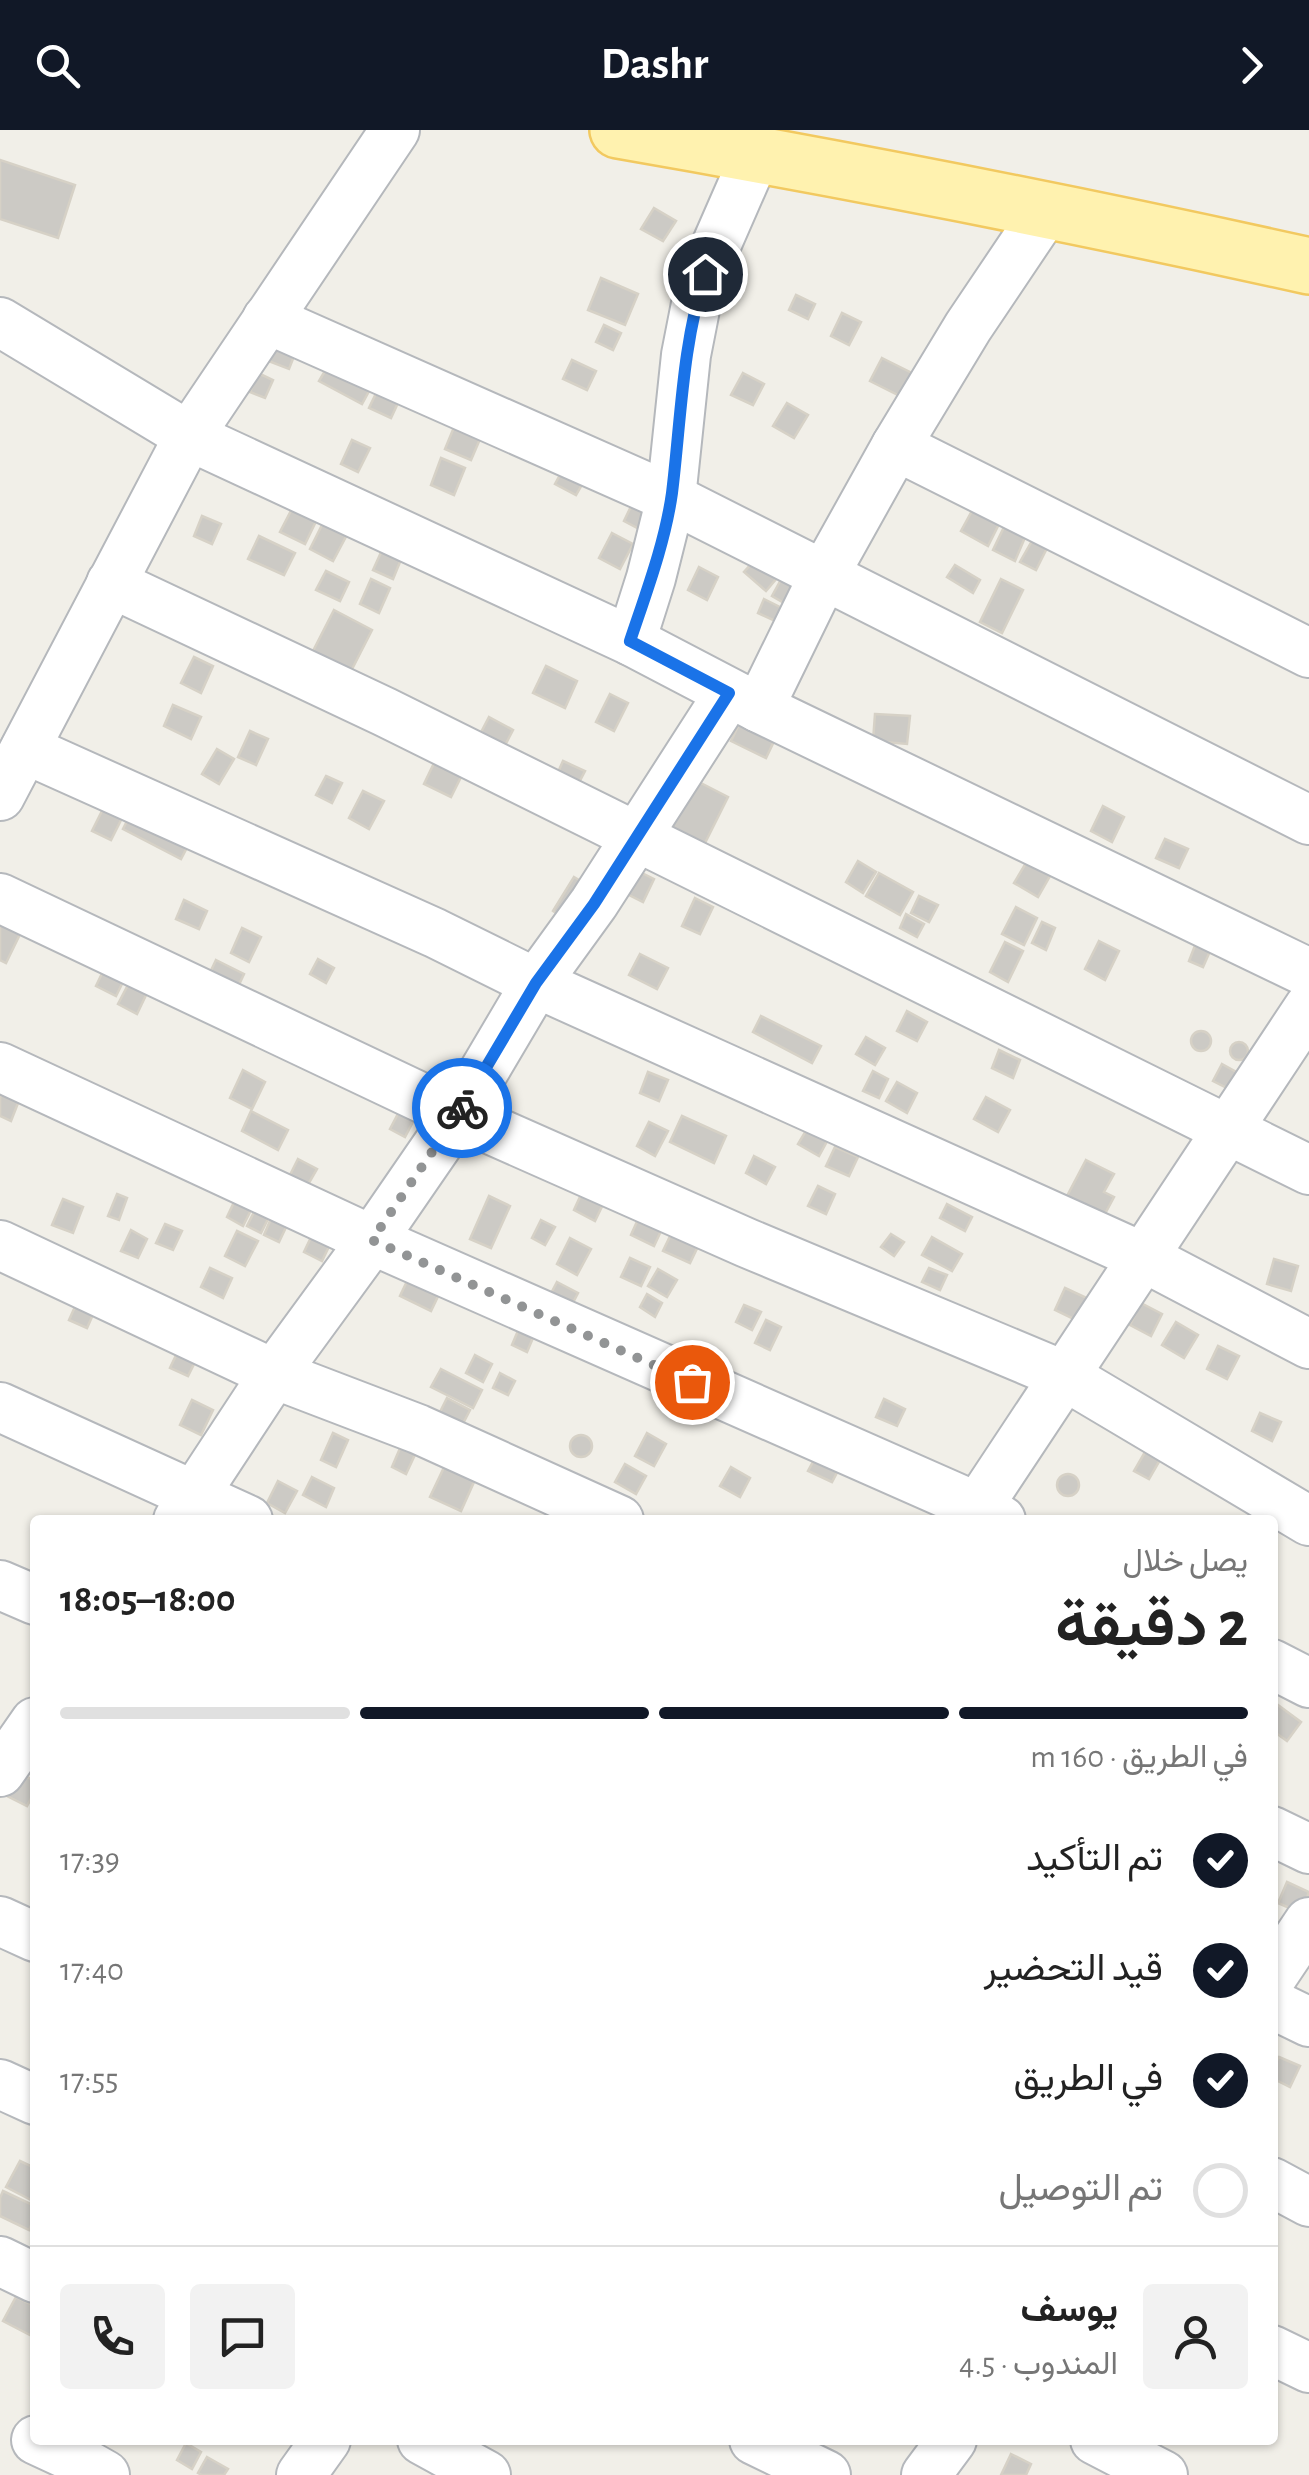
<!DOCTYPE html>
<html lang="ar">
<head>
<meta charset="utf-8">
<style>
	:root { --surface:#fff; --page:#f2f2f2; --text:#222; --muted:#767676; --line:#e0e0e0; --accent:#111827 }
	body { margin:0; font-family:"Alegreya Sans",Vazirmatn,sans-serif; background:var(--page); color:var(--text); direction:rtl; height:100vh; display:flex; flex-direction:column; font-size:38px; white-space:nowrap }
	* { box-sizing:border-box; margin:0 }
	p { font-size:32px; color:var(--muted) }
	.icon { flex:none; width:55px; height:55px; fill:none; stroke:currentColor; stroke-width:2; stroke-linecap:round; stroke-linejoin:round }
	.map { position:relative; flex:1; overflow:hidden; direction:ltr }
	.side { position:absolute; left:30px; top:1385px; width:1248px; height:930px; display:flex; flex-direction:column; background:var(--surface); border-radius:10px; box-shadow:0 2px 8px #0004; direction:rtl }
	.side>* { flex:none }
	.pin { position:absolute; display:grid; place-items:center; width:85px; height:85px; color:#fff; margin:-42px; border:5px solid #fff; border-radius:50%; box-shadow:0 2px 10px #0007 }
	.courier { position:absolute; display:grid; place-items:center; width:100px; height:100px; margin:-50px; border:8px solid #1a73e8; border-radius:50%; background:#fff; color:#222; box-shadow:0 2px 12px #0007 }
	.head em { font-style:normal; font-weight:600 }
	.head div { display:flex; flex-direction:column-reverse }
	.head { display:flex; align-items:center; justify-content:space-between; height:170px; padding:0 30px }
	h1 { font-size:65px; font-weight:600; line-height:75px }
	.bar { display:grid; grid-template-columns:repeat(4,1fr); gap:15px 10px; align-content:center; height:120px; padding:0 30px }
	.bar i { height:12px; border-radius:8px; background:var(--line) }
	.bar .active { background:var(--accent) }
	.bar p { grid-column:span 4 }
	.line { display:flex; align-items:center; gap:25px; padding:0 30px; border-top:2px solid var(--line) }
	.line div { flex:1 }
	.round { display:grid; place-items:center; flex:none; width:105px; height:105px; border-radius:10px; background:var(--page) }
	ol { padding:0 30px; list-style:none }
	li { display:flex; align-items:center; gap:30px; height:110px }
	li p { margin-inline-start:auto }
	li .icon { padding:10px; border-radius:50%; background:var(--accent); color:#fff; stroke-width:4 }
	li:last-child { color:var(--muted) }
	li i { width:55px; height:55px; border:5px solid var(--line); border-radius:50% }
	header { display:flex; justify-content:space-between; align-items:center; height:130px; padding:0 30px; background:var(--accent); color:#fff; font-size:45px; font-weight:600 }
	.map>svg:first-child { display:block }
	.building { fill:#cccac5; stroke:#d6d1c6; stroke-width:2.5 }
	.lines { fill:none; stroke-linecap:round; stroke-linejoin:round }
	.minor-casing { stroke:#b5b8bc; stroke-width:52 }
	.major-casing { stroke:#f2c960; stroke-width:60 }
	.minor { stroke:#fff; stroke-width:48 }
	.major { stroke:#fff2af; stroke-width:55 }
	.done { stroke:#929495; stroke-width:10; stroke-dasharray:0 18 }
	.route { stroke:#1a73e8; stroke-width:12 }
</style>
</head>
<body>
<header><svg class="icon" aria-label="forward" viewBox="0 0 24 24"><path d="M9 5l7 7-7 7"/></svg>Dashr<svg class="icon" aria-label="search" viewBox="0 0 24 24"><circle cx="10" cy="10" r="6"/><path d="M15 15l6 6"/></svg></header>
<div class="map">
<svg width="1309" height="2345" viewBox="0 0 1309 2345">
	<rect width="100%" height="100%" fill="#f1efe8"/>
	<g class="building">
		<polygon points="0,30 75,55 58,108 0,89"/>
		<polygon points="654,78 676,91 663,111 641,99"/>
		<polygon points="601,148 638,164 625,195 588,180"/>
		<polygon points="796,165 815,174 808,189 789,180"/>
		<polygon points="842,183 861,192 849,215 831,206"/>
		<polygon points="604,195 621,203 613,220 596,212"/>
		<polygon points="275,207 298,216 289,239 266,230"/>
		<polygon points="882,228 920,247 908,270 870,251"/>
		<polygon points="332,229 374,252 362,274 319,251"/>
		<polygon points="572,230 596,241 587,260 563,249"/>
		<polygon points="258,243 273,250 265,268 250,262"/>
		<polygon points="743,243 764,254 753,275 731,265"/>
		<polygon points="382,251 403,262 391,288 369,278"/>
		<polygon points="787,273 808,285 794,308 773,296"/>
		<polygon points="459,285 486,295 471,330 445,319"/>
		<polygon points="352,310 370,318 358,342 341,334"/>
		<polygon points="570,327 591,339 576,365 555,354"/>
		<polygon points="441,328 465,338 454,365 431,355"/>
		<polygon points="636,366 658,377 645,402 624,391"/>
		<polygon points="296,371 320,383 305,414 280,402"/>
		<polygon points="973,379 1000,392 988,416 961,401"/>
		<polygon points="202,386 221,394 212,414 194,406"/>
		<polygon points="326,387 350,399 333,431 310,419"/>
		<polygon points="1005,395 1026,405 1015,431 993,420"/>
		<polygon points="612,403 633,414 620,439 599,428"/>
		<polygon points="259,406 295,423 284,445 248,429"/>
		<polygon points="1033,409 1048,416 1036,440 1020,432"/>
		<polygon points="383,418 402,427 393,449 373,440"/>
		<polygon points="761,423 782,442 766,461 744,442"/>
		<polygon points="955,435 980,450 973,463 947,447"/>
		<polygon points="699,437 718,447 707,470 688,460"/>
		<polygon points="326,441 349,452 340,471 316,460"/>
		<polygon points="783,446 802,457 791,477 772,466"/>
		<polygon points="371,449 390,458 379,483 360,474"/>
		<polygon points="1001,449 1023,460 1002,503 980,492"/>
		<polygon points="764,469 790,482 784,495 758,483"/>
		<polygon points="334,480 372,500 350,543 312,523"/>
		<polygon points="194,527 213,536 201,563 181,553"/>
		<polygon points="546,536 577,551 565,578 533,563"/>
		<polygon points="610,564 628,573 614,601 596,592"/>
		<polygon points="173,575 201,587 191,609 164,596"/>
		<polygon points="875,584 910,586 907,614 873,611"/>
		<polygon points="743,586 778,603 766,628 731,611"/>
		<polygon points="489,587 513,600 501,623 477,610"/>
		<polygon points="250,601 268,609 256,635 238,627"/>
		<polygon points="217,619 234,629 219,654 202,644"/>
		<polygon points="435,631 462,645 451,667 424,654"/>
		<polygon points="563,631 585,641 574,662 554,651"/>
		<polygon points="326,646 342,653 332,673 316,665"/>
		<polygon points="695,650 728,667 703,717 670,700"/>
		<polygon points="363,661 384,671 369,699 349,688"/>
		<polygon points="135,675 194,704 181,729 123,699"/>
		<polygon points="1103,676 1124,687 1112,712 1091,701"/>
		<polygon points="103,679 122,688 111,710 92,701"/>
		<polygon points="1165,709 1188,719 1179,738 1156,728"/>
		<polygon points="858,731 876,742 863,763 846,752"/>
		<polygon points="1026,733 1050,746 1038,767 1014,753"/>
		<polygon points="634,739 654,749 643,772 623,762"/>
		<polygon points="879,743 913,762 900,785 866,766"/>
		<polygon points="574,747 594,759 572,794 553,781"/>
		<polygon points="919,766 938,775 929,792 911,783"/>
		<polygon points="695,768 713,777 700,804 682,796"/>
		<polygon points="184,770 207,781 199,799 176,789"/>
		<polygon points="1016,777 1037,788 1024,815 1002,804"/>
		<polygon points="906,784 924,794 917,807 900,798"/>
		<polygon points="0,790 22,800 6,833 0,830"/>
		<polygon points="1042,792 1055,798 1046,820 1032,813"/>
		<polygon points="242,798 261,807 249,832 231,823"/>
		<polygon points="1099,811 1119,821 1105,850 1085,839"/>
		<polygon points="1005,812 1023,821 1008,852 990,842"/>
		<polygon points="1196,813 1211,819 1203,837 1189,831"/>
		<polygon points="640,824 668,838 657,859 629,845"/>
		<polygon points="318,829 334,838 326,853 310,844"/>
		<polygon points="216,830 244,844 235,863 207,849"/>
		<polygon points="107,833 128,842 116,866 96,856"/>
		<polygon points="129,853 147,863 137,884 118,874"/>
		<polygon points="907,881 927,892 917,911 897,901"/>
		<polygon points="761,886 821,916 812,933 753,902"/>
		<circle cx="1201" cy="911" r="10"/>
		<polygon points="866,907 885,918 875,935 856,924"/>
		<circle cx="1239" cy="921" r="9"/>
		<polygon points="999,920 1020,930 1013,948 992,938"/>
		<polygon points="1222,934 1240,944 1231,960 1213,951"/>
		<polygon points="243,940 265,952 252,979 230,968"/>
		<polygon points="873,941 888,949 879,968 863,961"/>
		<polygon points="648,942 668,950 659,971 640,963"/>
		<polygon points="897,952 917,963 907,983 886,971"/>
		<polygon points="3,961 20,968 11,991 0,986 0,968"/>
		<polygon points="986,967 1010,980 998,1002 974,989"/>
		<polygon points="400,980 415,988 405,1007 390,999"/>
		<polygon points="251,981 288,1000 278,1020 242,1001"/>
		<polygon points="682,986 726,1006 714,1033 670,1012"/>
		<polygon points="649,992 668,1001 655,1026 637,1016"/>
		<polygon points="810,994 830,1006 819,1026 798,1014"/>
		<polygon points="835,1017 858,1027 849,1046 826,1036"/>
		<polygon points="754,1026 775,1037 766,1054 746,1043"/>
		<polygon points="298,1029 317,1039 306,1058 288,1049"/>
		<polygon points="1086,1030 1114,1044 1104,1062 1114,1067 1100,1093 1057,1085"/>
		<polygon points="818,1056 835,1064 826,1084 808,1076"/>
		<polygon points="584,1058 606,1068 595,1091 574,1080"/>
		<polygon points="117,1064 127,1068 119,1090 108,1086"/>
		<polygon points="489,1066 510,1076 491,1118 470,1109"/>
		<polygon points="236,1068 253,1076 243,1096 227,1087"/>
		<polygon points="63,1069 83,1077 73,1103 52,1095"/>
		<polygon points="947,1074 972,1087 965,1101 940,1088"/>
		<polygon points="257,1076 271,1083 261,1103 247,1096"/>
		<polygon points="644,1076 667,1088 654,1116 631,1105"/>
		<polygon points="273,1084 289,1091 279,1112 264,1105"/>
		<polygon points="541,1090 555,1097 545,1115 532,1108"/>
		<polygon points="165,1094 182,1101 173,1120 156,1113"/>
		<polygon points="674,1098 701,1110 690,1133 663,1121"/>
		<polygon points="315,1099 333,1108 322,1131 304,1122"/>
		<polygon points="131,1100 147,1109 138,1128 121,1121"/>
		<polygon points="237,1101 258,1111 245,1136 225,1126"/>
		<polygon points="891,1104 904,1112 894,1126 881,1117"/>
		<polygon points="932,1107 962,1124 952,1141 922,1125"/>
		<polygon points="570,1108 591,1119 577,1145 557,1134"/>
		<polygon points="630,1128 650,1137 641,1156 621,1147"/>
		<polygon points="1274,1129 1298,1136 1291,1161 1267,1154"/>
		<polygon points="210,1138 232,1148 223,1168 201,1157"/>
		<polygon points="929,1138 947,1145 940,1160 922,1152"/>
		<polygon points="658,1139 677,1150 667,1167 648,1156"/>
		<polygon points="410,1145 441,1160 431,1181 400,1166"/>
		<polygon points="557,1152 578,1163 566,1186 545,1175"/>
		<polygon points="1065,1158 1089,1169 1078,1191 1055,1180"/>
		<polygon points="647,1164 662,1173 655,1187 640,1177"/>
		<polygon points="78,1170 96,1178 87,1198 69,1190"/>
		<polygon points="1141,1173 1162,1184 1151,1206 1130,1195"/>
		<polygon points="744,1175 761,1182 752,1200 736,1192"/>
		<polygon points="766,1190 781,1197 770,1220 755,1213"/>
		<polygon points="1176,1192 1198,1205 1184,1228 1162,1215"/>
		<polygon points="520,1196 535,1203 527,1222 512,1215"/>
		<polygon points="1218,1216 1239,1226 1227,1249 1207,1239"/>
		<polygon points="180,1217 198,1226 188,1246 170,1238"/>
		<polygon points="475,1225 492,1234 483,1252 466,1243"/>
		<polygon points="441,1239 482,1260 473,1278 431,1257"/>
		<polygon points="500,1243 515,1251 508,1265 493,1258"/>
		<polygon points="447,1268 470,1280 455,1309 432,1298"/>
		<polygon points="884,1269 905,1279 897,1296 876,1287"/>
		<polygon points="192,1270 213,1280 201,1305 180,1295"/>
		<polygon points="1260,1283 1281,1292 1272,1311 1252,1301"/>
		<polygon points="333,1303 348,1310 336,1337 321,1330"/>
		<polygon points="647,1303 666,1314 654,1336 635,1326"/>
		<circle cx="581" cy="1316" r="11"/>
		<polygon points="404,1309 419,1316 406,1344 392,1337"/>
		<polygon points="819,1321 842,1333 832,1352 808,1341"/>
		<polygon points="1145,1322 1160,1330 1149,1349 1134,1341"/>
		<polygon points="448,1329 478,1343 461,1381 430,1367"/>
		<polygon points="625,1334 646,1346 636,1364 615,1352"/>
		<polygon points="731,1337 750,1348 740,1367 720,1356"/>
		<circle cx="1068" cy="1355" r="11"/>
		<polygon points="312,1347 334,1358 326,1377 303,1365"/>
		<polygon points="278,1351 297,1361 285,1383 267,1373"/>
		<polygon points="1278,1575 1301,1592 1287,1611 1272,1600 1272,1583"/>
		<polygon points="17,1642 35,1651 35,1661 27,1676 5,1665"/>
		<polygon points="1287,1752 1309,1762 1301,1783 1278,1773"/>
		<polygon points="1279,1927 1300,1936 1290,1957 1272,1948 1272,1940"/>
		<polygon points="20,2031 35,2038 33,2071 6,2057"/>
		<polygon points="3,2061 35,2076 35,2087 29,2100 0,2086 0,2068"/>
		<polygon points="16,2167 35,2176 35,2200 32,2206 3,2191"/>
		<polygon points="186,2313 201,2322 192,2339 177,2330"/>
		<polygon points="1011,2324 1031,2334 1026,2345 1001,2345"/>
		<polygon points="207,2327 228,2339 224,2345 202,2345 198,2343"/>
	</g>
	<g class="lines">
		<g class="minor-casing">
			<g id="minor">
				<polyline points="1046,81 968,197 896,316 1309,523"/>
				<polyline points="267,189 671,368 1309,690"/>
				<polyline points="0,192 189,306 631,511 759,578 1309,843"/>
				<polyline points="111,453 385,582 1309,1040"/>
				<polyline points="631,511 651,448 671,368 686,225 697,169 714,120 756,24"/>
				<polyline points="759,578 824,445 896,316"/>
				<polyline points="25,619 435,803 536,853 1145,1128 1309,1214"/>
				<polyline points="0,666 189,306 395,0"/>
				<polyline points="0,768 458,985 747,1113 1065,1246 1309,1391"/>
				<polyline points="0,937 372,1110 977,1377 1001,1390"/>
				<polyline points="0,1115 274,1244 418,1299 619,1390"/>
				<polyline points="0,1277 248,1390"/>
				<polyline points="178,1390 274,1244 372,1110 458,985 536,853 594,773 729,563"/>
				<polyline points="969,1390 1309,877"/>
				<polyline points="0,1455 35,1470"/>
				<polyline points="1272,1534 1309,1553"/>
				<polyline points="0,1642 35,1592"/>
				<polyline points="1272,1701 1309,1719"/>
				<polyline points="0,1791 35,1807"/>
				<polyline points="1272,1847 1309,1792"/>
				<polyline points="1272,1874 1309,1892"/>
				<polyline points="0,1954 35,1970"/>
				<polyline points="1272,2052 1309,2072"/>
				<polyline points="0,2131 35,2148"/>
				<polyline points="1272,2220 1309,2238"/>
				<polyline points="36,2310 75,2328 105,2345"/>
				<polyline points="422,2310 486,2345"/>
				<polyline points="754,2310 826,2345"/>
				<polyline points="1095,2310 1163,2345"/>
				<polyline points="301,2345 326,2310"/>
				<polyline points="926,2345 952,2310"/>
			</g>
		</g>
		<g class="major-casing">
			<path id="major" d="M618,0C849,40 1080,85 1309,136"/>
		</g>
		<use href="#minor" class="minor"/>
		<use href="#major" class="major"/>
	</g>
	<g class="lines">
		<polyline class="done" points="462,978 372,1110 692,1252"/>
		<path class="route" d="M462,978L536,853L594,774L729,563L630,511C646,463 665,413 672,363C681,290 682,216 705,144"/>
	</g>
</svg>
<div class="pin" style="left:692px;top:1252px;background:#ea580c"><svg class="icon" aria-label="bag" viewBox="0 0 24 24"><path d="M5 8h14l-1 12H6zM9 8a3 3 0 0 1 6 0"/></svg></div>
<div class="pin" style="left:705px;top:144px;background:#1f2937"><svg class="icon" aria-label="home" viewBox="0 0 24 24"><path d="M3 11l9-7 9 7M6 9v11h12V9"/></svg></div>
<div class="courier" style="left:462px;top:978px"><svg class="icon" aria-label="bike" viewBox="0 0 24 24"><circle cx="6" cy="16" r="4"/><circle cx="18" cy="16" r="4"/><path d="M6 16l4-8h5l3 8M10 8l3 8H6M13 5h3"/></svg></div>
<section class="side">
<div class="head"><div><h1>2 دقيقة</h1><p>يصل خلال</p></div><em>18:00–18:05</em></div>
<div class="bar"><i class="active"></i><i class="active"></i><i class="active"></i><i></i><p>في الطريق · 160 m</p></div>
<ol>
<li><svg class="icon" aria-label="check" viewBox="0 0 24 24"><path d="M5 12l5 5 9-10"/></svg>تم التأكيد<p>17:39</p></li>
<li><svg class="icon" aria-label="check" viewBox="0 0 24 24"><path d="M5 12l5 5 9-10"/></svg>قيد التحضير<p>17:40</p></li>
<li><svg class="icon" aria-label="check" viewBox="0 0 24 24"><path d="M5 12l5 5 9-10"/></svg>في الطريق<p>17:55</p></li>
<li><i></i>تم التوصيل</li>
</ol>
<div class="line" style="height:180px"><a class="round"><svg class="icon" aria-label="person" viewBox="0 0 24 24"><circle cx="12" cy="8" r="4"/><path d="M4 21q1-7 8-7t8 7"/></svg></a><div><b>يوسف</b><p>المندوب · 4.5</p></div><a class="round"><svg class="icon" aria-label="chat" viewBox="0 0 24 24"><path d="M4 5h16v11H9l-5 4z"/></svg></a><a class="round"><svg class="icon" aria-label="phone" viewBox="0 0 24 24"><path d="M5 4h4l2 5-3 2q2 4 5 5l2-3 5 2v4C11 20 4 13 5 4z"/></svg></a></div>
</section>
</div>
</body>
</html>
